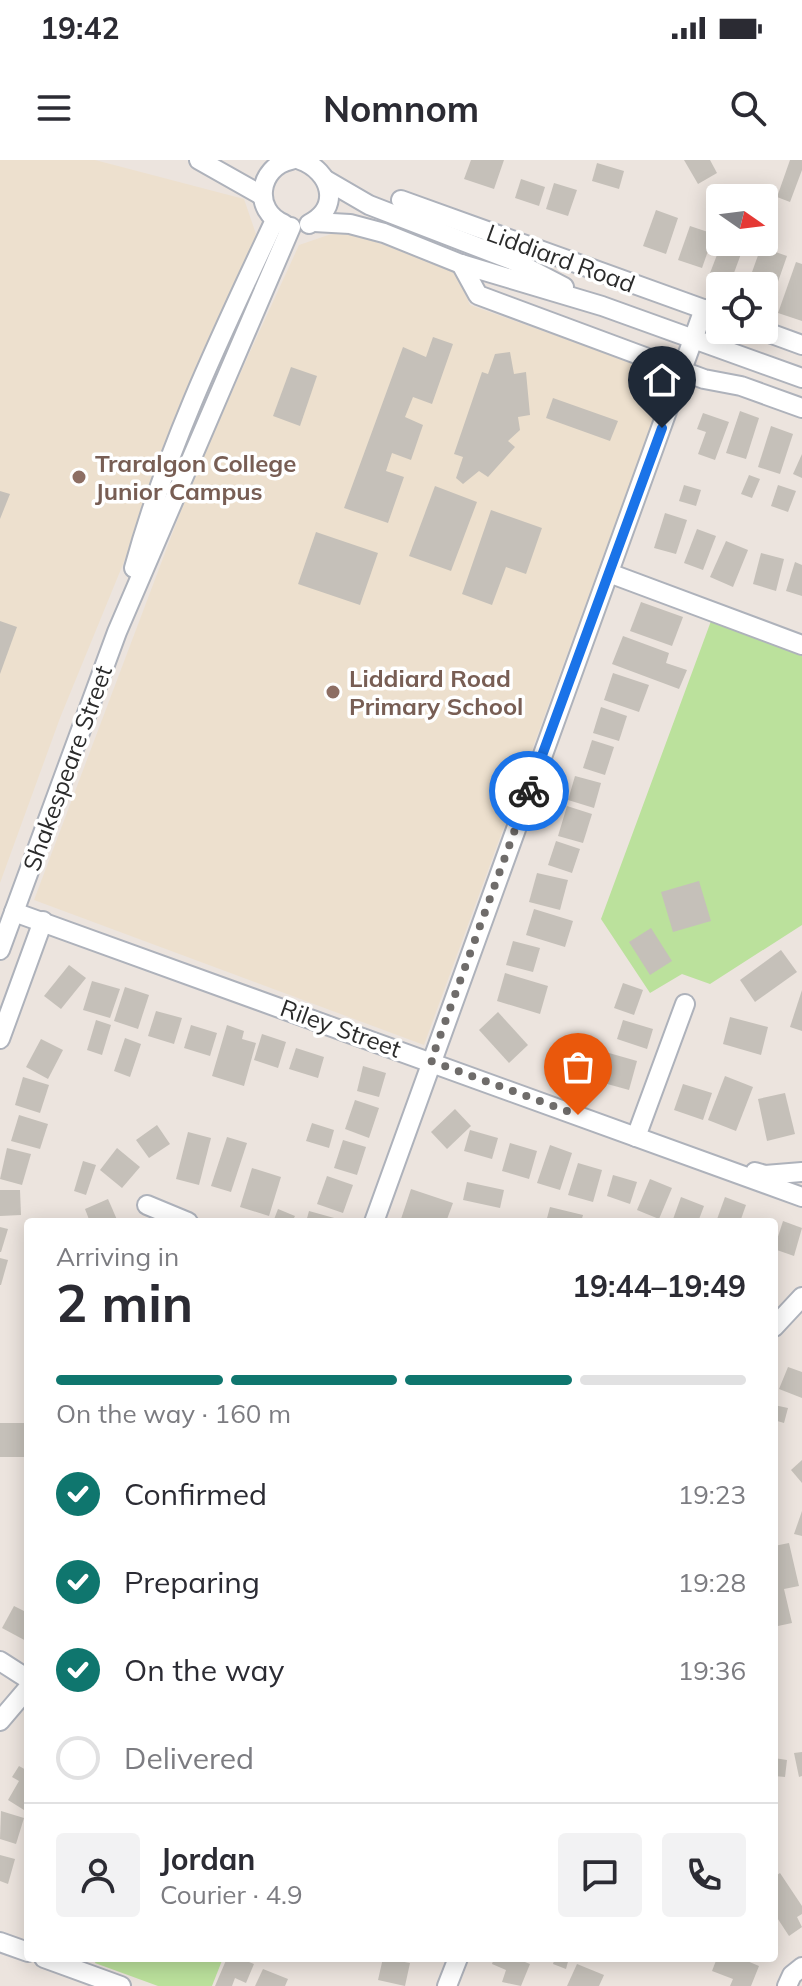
<!DOCTYPE html>
<html lang="en">
<head>
<meta charset="utf-8">
<style>
	:root { --surface:#fff; --page:#f2f2f3; --text:#2b2b33; --muted:#7c7c81; --line:#e1e1e2; --accent:#0f766e }
	body { margin:0; font-family:Mulish,sans-serif; background:var(--page); color:var(--text); height:100vh; display:flex; flex-direction:column; font-size:30px; white-space:nowrap }
	* { box-sizing:border-box; margin:0 }
	p { font-size:26px; color:var(--muted) }
	.icon { flex:none; width:44px; height:44px; fill:none; stroke:currentColor; stroke-width:2; stroke-linecap:round; stroke-linejoin:round }
	.map { position:relative; flex:1; overflow:hidden }
	.panel { position:absolute; left:24px; top:1058px; width:754px; height:744px; display:flex; flex-direction:column; background:var(--surface); border-radius:8px; box-shadow:0 4px 20px #0003 }
	.panel>* { flex:none }
	.needle { width:52px; rotate:104deg }
	.tools { position:absolute; left:706px; top:24px; display:grid; gap:16px }
	.tools a { display:grid; place-items:center; width:72px; height:72px; border-radius:8px; background:var(--surface); box-shadow:0 4px 20px #0003; font-size:40px }
	.pin { position:absolute; display:grid; place-items:center; width:68px; height:68px; color:#fff; margin:-82px -34px; border-radius:50% 50% 50% 0; rotate:-45deg; box-shadow:0 0 8px #0007 }
	.pin .icon { rotate:45deg }
	.courier { position:absolute; display:grid; place-items:center; width:80px; height:80px; margin:-40px; border:6px solid #1a73e8; border-radius:50%; background:#fff; color:#222; box-shadow:0 2px 10px #0007 }
	.overview em { font-style:normal; font-weight:700 }
	.overview div { display:flex; flex-direction:column-reverse }
	.overview { display:flex; align-items:center; justify-content:space-between; height:136px; padding:0 32px }
	h1 { font-size:52px; font-weight:700; line-height:60px }
	.bar { display:grid; grid-template-columns:repeat(4,1fr); gap:12px 8px; align-content:center; height:96px; padding:0 32px }
	.bar i { height:10px; border-radius:6px; background:var(--line) }
	.bar .on { background:var(--accent) }
	.bar p { grid-column:span 4 }
	.line { display:flex; align-items:center; gap:20px; padding:0 32px; border-top:2px solid var(--line) }
	.line div { flex:1 }
	.round { display:grid; place-items:center; flex:none; width:84px; height:84px; border-radius:8px; background:var(--page) }
	ol { padding:0 32px; list-style:none }
	li { display:flex; align-items:center; gap:24px; height:88px }
	li p { margin-inline-start:auto }
	li .icon { padding:8px; border-radius:50%; background:var(--accent); color:#fff; stroke-width:4 }
	li:last-child { color:var(--muted) }
	li i { width:44px; height:44px; border:4px solid var(--line); border-radius:50% }
	.status { display:flex; justify-content:space-between; align-items:center; height:56px; padding:0 40px; background:var(--surface); direction:ltr }
	.status svg { height:22px; fill:currentColor }
	header { display:flex; justify-content:space-between; align-items:center; height:104px; padding:0 32px; background:var(--surface); font-size:36px; font-weight:700 }
	.map>svg:first-child { display:block }
	.education { fill:#ede0ce }
	.green { fill:#bbe19c }
	.building { fill:#c5c0b9 }
	.lines { fill:none; stroke-linecap:round; stroke-linejoin:round }
	.minor-casing { stroke:#aeb2bb; stroke-width:22 }
	.minor { stroke:#fff; stroke-width:18 }
	.done { stroke:#6f6c6a; stroke-width:8; stroke-dasharray:0 14.4 }
	.route { stroke:#1a73e8; stroke-width:10 }
	.education-dot { fill:#8d6e63; stroke:#fff; stroke-width:3 }
	.labels { text-anchor:middle; dominant-baseline:central; stroke-width:7; stroke-linejoin:round; paint-order:stroke }
	.street-label { font-size:24px; fill:#2b2b2b; stroke:#fff }
	.education-label { font-size:24px; font-weight:bold; fill:#785e54; stroke:#fff; text-anchor:start }
</style>
</head>
<body>
<div class="status"><b>19:42</b><svg viewBox="0 0 49 12"><path d="M0 12V9h3v3zM5 12V6h3v6zM10 12V3h3v9zM15 12V0h3v12zM26 1h20v11H26zM47 4h2v5h-2z"/></svg></div>
<header><svg class="icon" aria-label="menu" viewBox="0 0 24 24"><path d="M4 6h16M4 12h16M4 18h16"/></svg>Nomnom<svg class="icon" aria-label="search" viewBox="0 0 24 24"><circle cx="10" cy="10" r="6"/><path d="M15 15l6 6"/></svg></header>
<div class="map">
<svg width="802" height="1826" viewBox="0 0 802 1826">
	<rect width="100%" height="100%" fill="#ece4de"/>
	<g class="education">
		<polygon points="0,0 95,0 244,39 257,77 60,558 0,723"/>
		<polygon points="343,70 455,111 470,145 669,216 424,885 34,740 191,324 244,205 299,85"/>
	</g>
	<g class="green">
		<polygon points="711,461 802,496 802,765 710,824 682,814 650,833 601,759"/>
		<polygon points="97,1798 223,1798 212,1826 158,1826 95,1803"/>
	</g>
	<g class="building">
		<polygon points="471,0 504,0 494,29 464,19"/>
		<polygon points="684,0 710,0 717,13 698,24"/>
		<polygon points="790,0 802,0 802,10 790,42 777,37"/>
		<polygon points="597,3 624,11 619,29 592,21"/>
		<polygon points="521,19 545,27 539,46 515,38"/>
		<polygon points="554,23 577,30 568,56 546,49"/>
		<polygon points="656,50 678,58 666,94 643,86"/>
		<polygon points="690,66 714,74 702,108 678,100"/>
		<polygon points="722,82 745,83 731,121 710,113"/>
		<polygon points="761,87 787,96 773,136 764,132 764,126 747,126"/>
		<polygon points="796,102 802,104 802,161 778,153"/>
		<polygon points="433,177 453,184 432,244 413,237 405,257 423,265 411,300 392,293 386,311 404,317 388,363 344,348 403,187 426,197"/>
		<polygon points="510,192 514,214 526,212 530,255 518,257 520,270 508,281 515,287 488,317 479,311 463,324 456,318 463,297 454,294 482,212 488,214 495,194"/>
		<polygon points="291,207 317,216 300,266 273,256"/>
		<polygon points="553,238 618,261 610,281 546,258"/>
		<polygon points="740,251 759,258 746,299 726,293"/>
		<polygon points="703,253 729,262 715,300 698,294 706,272 697,269"/>
		<polygon points="771,266 793,274 780,314 758,307"/>
		<polygon points="802,294 802,318 793,314"/>
		<polygon points="749,315 760,319 752,338 741,334"/>
		<polygon points="684,325 701,330 696,346 679,341"/>
		<polygon points="778,325 796,331 788,352 771,346"/>
		<polygon points="435,326 477,342 451,411 409,396"/>
		<polygon points="0,331 10,334 0,359"/>
		<polygon points="491,350 542,368 526,414 506,407 492,445 462,434"/>
		<polygon points="665,353 687,360 676,394 654,388"/>
		<polygon points="697,369 716,376 703,410 684,403"/>
		<polygon points="316,372 378,393 360,445 298,424"/>
		<polygon points="726,381 748,390 733,427 710,417"/>
		<polygon points="761,393 784,399 776,431 753,424"/>
		<polygon points="795,402 802,405 802,436 786,431"/>
		<polygon points="641,442 683,457 672,486 630,471"/>
		<polygon points="0,461 17,467 0,514"/>
		<polygon points="623,476 669,493 666,503 687,510 679,529 612,504"/>
		<polygon points="613,513 649,525 639,552 604,540"/>
		<polygon points="601,547 627,556 619,581 593,573"/>
		<polygon points="592,580 614,587 605,615 583,608"/>
		<polygon points="575,616 601,623 594,648 568,640"/>
		<polygon points="567,646 592,654 583,683 558,676"/>
		<polygon points="556,681 580,689 572,713 548,705"/>
		<polygon points="537,713 568,720 560,750 529,742"/>
		<polygon points="699,721 711,761 673,772 661,732"/>
		<polygon points="534,749 573,761 565,787 526,775"/>
		<polygon points="651,768 672,801 650,815 629,782"/>
		<polygon points="513,781 540,788 533,812 506,805"/>
		<polygon points="781,790 797,812 755,842 740,820"/>
		<polygon points="69,805 86,818 61,849 44,836"/>
		<polygon points="505,813 548,826 540,854 497,841"/>
		<polygon points="92,821 120,829 110,858 83,850"/>
		<polygon points="623,823 643,830 634,855 614,848"/>
		<polygon points="125,827 149,835 138,869 114,861"/>
		<polygon points="802,830 802,871 790,867"/>
		<polygon points="156,851 182,858 174,884 148,876"/>
		<polygon points="498,852 528,885 509,903 479,870"/>
		<polygon points="730,857 768,867 761,895 723,884"/>
		<polygon points="96,860 111,865 102,895 87,890"/>
		<polygon points="623,860 653,869 647,889 617,879"/>
		<polygon points="191,865 217,873 210,896 184,888"/>
		<polygon points="227,865 244,871 242,879 256,883 244,926 212,916"/>
		<polygon points="262,874 286,882 278,908 254,900"/>
		<polygon points="125,878 141,884 130,917 114,911"/>
		<polygon points="41,879 63,890 48,919 26,907"/>
		<polygon points="575,879 599,887 590,915 566,907"/>
		<polygon points="296,888 324,897 318,918 289,909"/>
		<polygon points="609,893 637,901 629,930 600,922"/>
		<polygon points="363,906 386,913 379,937 357,931"/>
		<polygon points="725,916 753,927 736,971 708,960"/>
		<polygon points="23,917 49,925 40,953 15,945"/>
		<polygon points="683,924 712,933 703,960 674,950"/>
		<polygon points="785,933 795,974 767,981 758,939"/>
		<polygon points="355,940 379,948 369,978 345,969"/>
		<polygon points="455,949 471,966 447,989 431,972"/>
		<polygon points="19,955 48,964 40,989 11,981"/>
		<polygon points="312,963 334,970 329,988 306,981"/>
		<polygon points="157,965 170,984 149,998 136,980"/>
		<polygon points="470,970 498,978 492,999 464,991"/>
		<polygon points="188,972 211,978 199,1025 176,1019"/>
		<polygon points="227,977 247,983 231,1032 211,1026"/>
		<polygon points="343,980 366,987 357,1015 334,1008"/>
		<polygon points="510,983 537,991 529,1019 502,1011"/>
		<polygon points="550,985 572,993 560,1030 537,1023"/>
		<polygon points="7,988 31,994 22,1025 0,1019"/>
		<polygon points="117,988 140,1007 122,1028 100,1010"/>
		<polygon points="83,1001 96,1005 86,1035 74,1031"/>
		<polygon points="578,1003 602,1010 593,1042 568,1035"/>
		<polygon points="252,1008 281,1017 269,1056 240,1047"/>
		<polygon points="613,1015 637,1022 630,1044 607,1036"/>
		<polygon points="327,1016 353,1025 343,1053 317,1044"/>
		<polygon points="650,1019 672,1028 659,1059 637,1050"/>
		<polygon points="467,1022 504,1030 500,1048 463,1040"/>
		<polygon points="411,1029 453,1043 446,1062 400,1062"/>
		<polygon points="0,1030 20,1030 21,1055 0,1056"/>
		<polygon points="681,1037 704,1046 698,1062 672,1062"/>
		<polygon points="725,1037 746,1045 740,1062 716,1062"/>
		<polygon points="108,1039 118,1062 90,1062 85,1049"/>
		<polygon points="550,1047 583,1055 581,1062 546,1062"/>
		<polygon points="278,1049 295,1056 292,1062 273,1062"/>
		<polygon points="309,1051 345,1061 345,1062 306,1062"/>
		<polygon points="783,1061 802,1068 794,1096 774,1089"/>
		<polygon points="0,1067 8,1069 1,1092 0,1092"/>
		<polygon points="0,1098 8,1100 1,1125 0,1125"/>
		<polygon points="788,1207 802,1212 802,1238 779,1229"/>
		<polygon points="774,1245 788,1248 784,1263 774,1260"/>
		<rect x="0" y="1263" width="28" height="34"/>
		<polygon points="802,1300 802,1323 791,1310"/>
		<polygon points="802,1351 802,1376 794,1374"/>
		<polygon points="789,1383 799,1426 784,1429 792,1463 778,1466 774,1448 774,1386"/>
		<polygon points="14,1446 28,1453 28,1482 2,1468"/>
		<polygon points="802,1592 802,1616 799,1617 794,1593"/>
		<polygon points="774,1598 787,1600 785,1617 774,1616"/>
		<polygon points="19,1606 28,1611 28,1644 24,1650 8,1640 19,1621 12,1617"/>
		<polygon points="1,1651 24,1658 16,1684 0,1679"/>
		<polygon points="0,1695 15,1699 8,1724 0,1721"/>
		<polygon points="780,1713 802,1746 802,1754 797,1757 802,1767 789,1776 774,1753 774,1717"/>
		<polygon points="227,1798 239,1798 254,1804 246,1823 235,1818 232,1826 215,1826"/>
		<polygon points="383,1798 410,1803 405,1826 378,1820"/>
		<polygon points="494,1798 515,1798 530,1804 521,1826 502,1822 506,1810 492,1804"/>
		<polygon points="555,1798 569,1798 566,1809 553,1804"/>
		<polygon points="717,1798 740,1798 759,1806 751,1826 730,1826 733,1819 712,1811"/>
		<polygon points="577,1804 604,1815 599,1826 567,1826"/>
		<polygon points="263,1809 288,1819 285,1826 255,1826"/>
	</g>
	<g class="lines">
		<g class="minor-casing">
			<g id="minor">
				<polyline points="199,0 261,35"/>
				<path d="M300,0C331,11 342,47 309,64"/>
				<polyline points="326,20 369,45 514,101 564,127"/>
				<polyline points="401,40 720,155"/>
				<polyline points="314,62 350,64 384,73 461,104 602,146 802,218"/>
				<path d="M284,64C252,51 258,7 291,0"/>
				<polyline points="461,104 478,135 704,219 741,226 802,248"/>
				<polyline points="761,170 802,185"/>
				<path d="M134,408C167,287 222,173 275,60"/>
				<polyline points="609,413 802,485"/>
				<polyline points="14,752 802,1037"/>
				<polyline points="0,790 117,472 291,67"/>
				<polyline points="0,879 43,761"/>
				<polyline points="636,977 685,844"/>
				<polyline points="755,1012 765,1015 802,1012"/>
				<polyline points="147,1045 188,1062"/>
				<polyline points="374,1062 704,149"/>
				<polyline points="774,1167 802,1137"/>
				<polyline points="0,1501 28,1519"/>
				<polyline points="0,1561 28,1528"/>
				<polyline points="0,1782 28,1792"/>
				<polyline points="44,1798 121,1826"/>
				<polyline points="447,1826 458,1798"/>
				<polyline points="787,1826 792,1815 802,1807"/>
			</g>
		</g>
		<use href="#minor" class="minor"/>
	</g>
	<g class="lines">
		<polyline class="done" points="529,631 431,901 578,955"/>
		<polyline class="route" points="529,631 662,268"/>
	</g>
	<g class="education-dot">
		<circle cx="79" cy="317" r="8"/>
		<circle cx="333" cy="532" r="8"/>
	</g>
	<g class="labels">
		<g class="street-label">
			<text transform="translate(561 98) rotate(20)">Liddiard Road</text>
			<text transform="translate(67 608) rotate(-70)">Shakespeare Street</text>
			<text transform="translate(341 868) rotate(20)">Riley Street</text>
		</g>
		<g class="education-label">
			<text x="95" y="303">Traralgon College<tspan x="95" dy="28">Junior Campus</tspan></text>
			<text x="349" y="518">Liddiard Road<tspan x="349" dy="28">Primary School</tspan></text>
		</g>
	</g>
</svg>
<div class="tools">
<a><svg class="needle" viewBox="-14 -14 28 28"><path d="M0-13l5 13h-10z" fill="#e53935"/><path d="M0 13l5-13h-10z" fill="#7c7c81"/></svg></a>
<a><svg class="icon" aria-label="locate" viewBox="0 0 24 24"><circle cx="12" cy="12" r="6"/><path d="M12 2v4M12 18v4M2 12h4M18 12h4"/></svg></a>
</div>
<div class="pin" style="left:578px;top:955px;background:#ea580c"><svg class="icon" aria-label="bag" viewBox="0 0 24 24"><path d="M5 8h14l-1 12H6zM9 8a3 3 0 0 1 6 0"/></svg></div>
<div class="pin" style="left:662px;top:268px;background:#1f2937"><svg class="icon" aria-label="home" viewBox="0 0 24 24"><path d="M3 11l9-7 9 7M6 9v11h12V9"/></svg></div>
<div class="courier" style="left:529px;top:631px"><svg class="icon" aria-label="bike" viewBox="0 0 24 24"><circle cx="6" cy="16" r="4"/><circle cx="18" cy="16" r="4"/><path d="M6 16l4-8h5l3 8M10 8l3 8H6M13 5h3"/></svg></div>
<section class="panel">
<div class="overview"><div><h1>2 min</h1><p>Arriving in</p></div><em>19:44–19:49</em></div>
<div class="bar"><i class="on"></i><i class="on"></i><i class="on"></i><i></i><p>On the way · 160 m</p></div>
<ol>
<li><svg class="icon" aria-label="check" viewBox="0 0 24 24"><path d="M5 12l5 5 9-10"/></svg>Confirmed<p>19:23</p></li>
<li><svg class="icon" aria-label="check" viewBox="0 0 24 24"><path d="M5 12l5 5 9-10"/></svg>Preparing<p>19:28</p></li>
<li><svg class="icon" aria-label="check" viewBox="0 0 24 24"><path d="M5 12l5 5 9-10"/></svg>On the way<p>19:36</p></li>
<li><i></i>Delivered</li>
</ol>
<div class="line" style="height:144px"><a class="round"><svg class="icon" aria-label="person" viewBox="0 0 24 24"><circle cx="12" cy="8" r="4"/><path d="M4 21q1-7 8-7t8 7"/></svg></a><div><b>Jordan</b><p>Courier · 4.9</p></div><a class="round"><svg class="icon" aria-label="chat" viewBox="0 0 24 24"><path d="M4 5h16v11H9l-5 4z"/></svg></a><a class="round"><svg class="icon" aria-label="phone" viewBox="0 0 24 24"><path d="M5 4h4l2 5-3 2q2 4 5 5l2-3 5 2v4C11 20 4 13 5 4z"/></svg></a></div>
</section>
</div>
</body>
</html>
